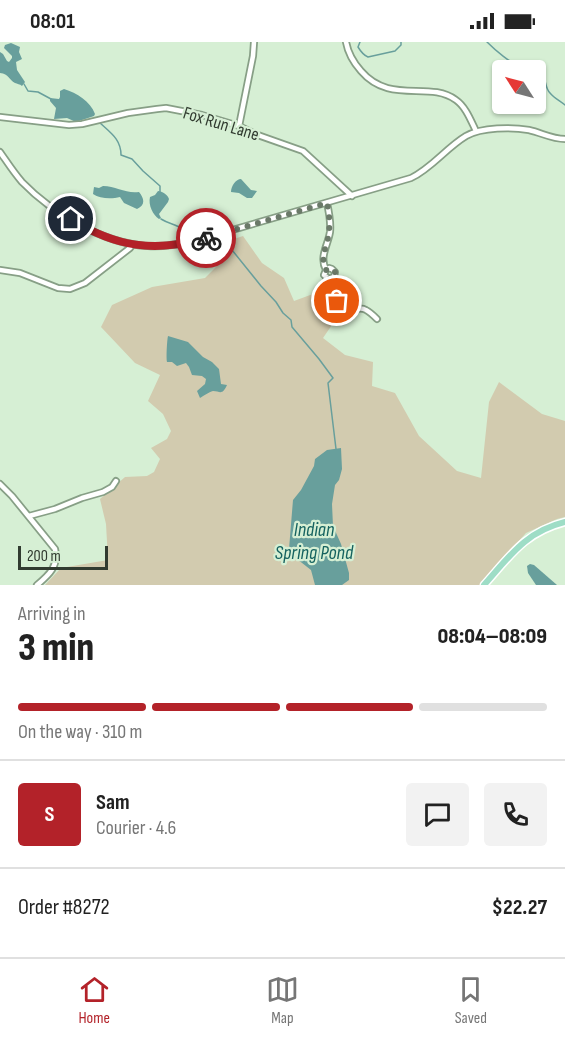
<!DOCTYPE html>
<html lang="en">
<head>
<meta charset="utf-8">
<style>
	:root { --surface:#fff; --page:#f2f2f2; --text:#222; --muted:#767676; --line:#e0e0e0; --accent:#b32229 }
	body { margin:0; font-family:"Sofia Sans Condensed",sans-serif; background:var(--page); color:var(--text); height:100vh; display:flex; flex-direction:column; font-size:22px; white-space:nowrap }
	* { box-sizing:border-box; margin:0 }
	p { font-size:20px; color:var(--muted) }
	.icon { flex:none; width:33px; height:33px; fill:none; stroke:currentColor; stroke-width:2; stroke-linecap:round; stroke-linejoin:round }
	.map { position:relative; height:543px; overflow:hidden }
	.panel { display:flex; flex-direction:column; background:var(--surface); flex:1 }
	.panel>* { flex:none }
	.needle { width:39px; rotate:306deg }
	.tools { position:absolute; left:492px; top:18px; display:grid; gap:12px }
	.tools a { display:grid; place-items:center; width:54px; height:54px; border-radius:6px; background:var(--surface); box-shadow:0 2px 4px #0004; font-size:30px }
	.scale { position:absolute; left:18px; bottom:15px; width:90px; box-sizing:border-box; padding-left:6px; border:3px solid #313b30; border-top:0; font-size:16px; line-height:21px; white-space:nowrap; color:#313b30; -webkit-text-stroke:4px #d6efd4; paint-order:stroke }
	.pin { position:absolute; display:grid; place-items:center; width:51px; height:51px; color:#fff; margin:-26px; border:3px solid #fff; border-radius:50%; box-shadow:0 2px 6px #0007 }
	.courier { position:absolute; display:grid; place-items:center; width:60px; height:60px; margin:-30px; border:4px solid #b32229; border-radius:50%; background:#fff; color:#222; box-shadow:0 2px 8px #0007 }
	.head em { font-style:normal; font-weight:800 }
	.head div { display:flex; flex-direction:column-reverse }
	.head { display:flex; align-items:center; justify-content:space-between; height:102px; padding:0 18px }
	h1 { font-size:39px; font-weight:800; line-height:45px }
	.bar { display:grid; grid-template-columns:repeat(4,1fr); gap:9px 6px; align-content:center; height:72px; padding:0 18px }
	.bar i { height:8px; border-radius:4px; background:var(--line) }
	.bar .on { background:var(--accent) }
	.bar p { grid-column:span 4 }
	.line { display:flex; align-items:center; gap:15px; padding:0 18px; border-top:2px solid var(--line) }
	.line div { flex:1 }
	.round { display:grid; place-items:center; flex:none; width:63px; height:63px; border-radius:6px; background:var(--page) }
	.status { display:flex; justify-content:space-between; align-items:center; height:42px; padding:0 30px; background:var(--surface); direction:ltr }
	.status svg { height:16px; fill:currentColor }
	.tabs { display:flex; justify-content:space-around; align-items:center; height:84px; border-top:2px solid var(--line); background:var(--surface); font-size:16px; color:var(--muted) }
	.tabs a { display:grid; justify-items:center; gap:3px }
	.tabs .on { color:var(--accent) }
	.map>svg:first-child { display:block }
	.green { fill:#d2cbaf }
	.water { fill:#689f9c }
	.lines { fill:none; stroke-linecap:round; stroke-linejoin:round }
	.stream { stroke:#689f9c; stroke-width:1.5 }
	.minor-casing { stroke:#879f86; stroke-width:8 }
	.major-casing { stroke:#fff; stroke-width:9 }
	.minor { stroke:#fff; stroke-width:4.5 }
	.major { stroke:#9eddc6; stroke-width:6 }
	.done { stroke:#6b7a69; stroke-width:6; stroke-dasharray:0 10.8 }
	.route { stroke:#b32229; stroke-width:8 }
	.labels { text-anchor:middle; dominant-baseline:central; stroke-width:4.5; stroke-linejoin:round; paint-order:stroke }
	.street-label { font-size:18px; fill:#313b30; stroke:#d6efd4 }
	.water-label { font-size:20px; font-style:italic; fill:#15625f; stroke:#d6efd4 }
</style>
</head>
<body>
<div class="status"><b>08:01</b><svg viewBox="0 0 49 12"><path d="M0 12V9h3v3zM5 12V6h3v6zM10 12V3h3v9zM15 12V0h3v12zM26 1h20v11H26zM47 4h2v5h-2z"/></svg></div>
<div class="map">
<svg width="565" height="543" viewBox="0 0 565 543">
	<rect width="100%" height="100%" fill="#d6efd4"/>
	<polygon class="green" points="243,194 262,221 284,236 294,259 321,249 336,277 323,296 345,313 373,320 372,344 395,351 419,394 457,429 481,436 489,360 499,340 542,372 565,379 565,475 557,477 526,491 480,543 45,543 61,526 108,518 106,482 100,457 125,435 147,434 154,430 160,417 151,406 167,397 171,389 163,372 148,359 160,333 135,321 101,285 112,263 152,245 205,236 228,213 219,202"/>
	<g class="water">
		<path d="M11,1L20,5L19,10L22,17L16,20L17,28L25,40L22,44C20,42 17,42 15,41C9,38 9,32 0,31V10L3,12L7,19L9,20L12,16V14L4,6L5,3Z"/>
		<path d="M64,47C77,51 90,59 95,72L94,74L76,80L67,76L54,77L56,66L50,59V56L59,57L60,55V49Z"/>
		<path d="M241,137L251,148L257,149L252,156H247L239,151L231,150C231,144 236,137 241,137Z"/>
		<path d="M103,144C116,144 126,152 139,150C144,156 146,163 137,167L124,161L120,155C112,157 100,157 93,152L94,145L99,146Z"/>
		<path d="M158,149C162,149 168,153 169,157L168,160L159,172L161,176L159,177C153,173 148,163 150,155L155,153Z"/>
		<path d="M168,294L188,300L203,315L212,320L219,327L221,342L227,343C222,354 220,349 213,349C209,350 203,354 200,356L197,349L205,342L206,337L202,334L192,333L189,325L186,321L177,324L172,320H167C166,316 167,298 168,294Z"/>
		<polygon points="341,406 342,427 339,438 335,443 332,462 333,484 341,502 349,531 349,538 342,543 315,543 311,528 297,517 289,507 293,458 301,448 314,424 315,417 327,408"/>
		<polygon points="530,522 534,523 557,543 536,543 528,531 527,524"/>
	</g>
	<g class="lines">
		<g class="stream">
			<path d="M360,0L358,5C361,10 363,13 368,15L395,9L401,3V0"/>
			<path d="M487,0C495,8 511,22 522,25C528,28 535,26 540,30C547,35 544,45 550,51C554,56 560,59 565,63"/>
			<polyline points="24,42 28,49 38,50 51,57"/>
			<path d="M98,79C109,90 121,96 121,113L132,117L143,129L160,144V150"/>
			<path d="M161,177C169,182 176,182 184,188L209,187L210,188"/>
			<polyline points="220,196 228,203 261,244 276,260 283,271 291,278 292,285 319,317 333,336 328,341 336,407"/>
		</g>
		<g class="minor-casing">
			<g id="minor">
				<path d="M346,0C348,11 353,20 361,29C390,63 429,38 456,58C466,65 471,79 476,89"/>
				<polyline points="0,75 69,83 82,82 128,71 157,67 166,66 202,73 239,84 255,92 303,109 352,154"/>
				<polyline points="239,84 253,14 254,0"/>
				<path d="M0,110C7,120 14,131 22,140C52,171 104,202 148,204C165,205 181,202 198,198L411,136C432,126 446,106 466,94C482,85 512,85 529,88C542,91 552,97 565,97"/>
				<polyline points="0,228 20,231 58,246 70,247 85,241 130,206 132,203"/>
				<path d="M326,228L329,226L332,227L335,230L334,235L329,237L324,233L326,228C319,215 328,203 330,190C331,180 329,170 327,161"/>
				<path d="M326,236C327,246 337,264 347,267C353,269 360,264 366,268C370,270 374,274 377,277"/>
				<path d="M0,442L12,454L55,507C59,524 49,533 37,543"/>
				<polyline points="29,474 55,467 82,456 103,450 112,445 116,439"/>
			</g>
		</g>
		<g class="major-casing">
			<path id="major" d="M484,543C510,514 525,490 565,480"/>
		</g>
		<use href="#minor" class="minor"/>
		<use href="#major" class="major"/>
	</g>
	<g class="lines">
		<path class="done" d="M206,196L327,161C329,170 330,180 329,190C328,203 319,215 326,228L331,226L335,230L333,237H329L326,236C327,245 331,252 337,259"/>
		<path class="route" d="M71,177C115,205 155,211 206,196"/>
	</g>
	<g class="labels">
		<g class="street-label">
			<text transform="translate(221 82) rotate(17)">Fox Run Lane</text>
		</g>
		<g class="water-label">
			<text x="314" y="488">Indian<tspan x="314" dy="23">Spring Pond</tspan></text>
		</g>
	</g>
</svg>
<div class="tools">
<a><svg class="needle" viewBox="-14 -14 28 28"><path d="M0-13l5 13h-10z" fill="#e53935"/><path d="M0 13l5-13h-10z" fill="#767676"/></svg></a>
</div>
<div class="scale">200 m</div>
<div class="pin" style="left:337px;top:259px;background:#ea580c"><svg class="icon" aria-label="bag" viewBox="0 0 24 24"><path d="M5 8h14l-1 12H6zM9 8a3 3 0 0 1 6 0"/></svg></div>
<div class="pin" style="left:71px;top:177px;background:#1f2937"><svg class="icon" aria-label="home" viewBox="0 0 24 24"><path d="M3 11l9-7 9 7M6 9v11h12V9"/></svg></div>
<div class="courier" style="left:206px;top:196px"><svg class="icon" aria-label="bike" viewBox="0 0 24 24"><circle cx="6" cy="16" r="4"/><circle cx="18" cy="16" r="4"/><path d="M6 16l4-8h5l3 8M10 8l3 8H6M13 5h3"/></svg></div>
</div>
<section class="panel">
<div class="head"><div><h1>3 min</h1><p>Arriving in</p></div><em>08:04–08:09</em></div>
<div class="bar"><i class="on"></i><i class="on"></i><i class="on"></i><i></i><p>On the way · 310 m</p></div>
<div class="line" style="height:108px"><b class="round" style="background:var(--accent);color:#fff">S</b><div><b>Sam</b><p>Courier · 4.6</p></div><a class="round"><svg class="icon" aria-label="chat" viewBox="0 0 24 24"><path d="M4 5h16v11H9l-5 4z"/></svg></a><a class="round"><svg class="icon" aria-label="phone" viewBox="0 0 24 24"><path d="M5 4h4l2 5-3 2q2 4 5 5l2-3 5 2v4C11 20 4 13 5 4z"/></svg></a></div>
<div class="line" style="height:78px"><div>Order #8272</div><b>$22.27</b></div>
</section>
<nav class="tabs">
<a class="on"><svg class="icon" aria-label="home" viewBox="0 0 24 24"><path d="M3 11l9-7 9 7M6 9v11h12V9"/></svg>Home</a>
<a><svg class="icon" aria-label="map" viewBox="0 0 24 24"><path d="M3 6l6-2 6 2 6-2v14l-6 2-6-2-6 2zM9 4v14M15 6v14"/></svg>Map</a>
<a><svg class="icon" aria-label="saved" viewBox="0 0 24 24"><path d="M7 4h10v16l-5-4-5 4z"/></svg>Saved</a>
</nav>
</body>
</html>
